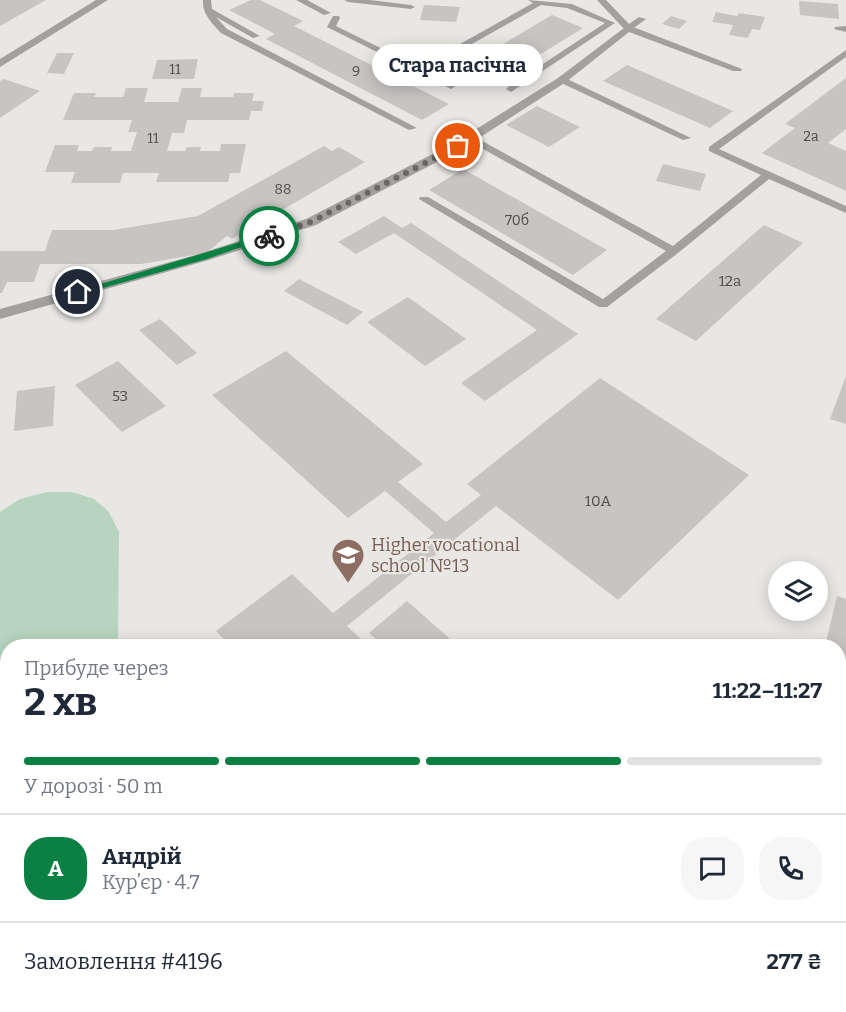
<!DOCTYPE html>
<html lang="uk">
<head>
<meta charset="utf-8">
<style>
	:root { --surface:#fff; --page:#f6f6f7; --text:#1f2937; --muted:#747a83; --line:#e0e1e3; --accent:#0b8043 }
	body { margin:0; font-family:Bitter,serif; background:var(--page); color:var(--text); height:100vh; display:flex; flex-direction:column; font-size:22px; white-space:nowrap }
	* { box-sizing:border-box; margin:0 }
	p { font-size:20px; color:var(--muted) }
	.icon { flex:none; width:33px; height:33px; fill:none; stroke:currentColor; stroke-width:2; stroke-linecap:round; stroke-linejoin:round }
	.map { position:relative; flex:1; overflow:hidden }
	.sheet { position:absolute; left:0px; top:639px; width:846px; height:374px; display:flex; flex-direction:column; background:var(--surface); border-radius:24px 24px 0 0; box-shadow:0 3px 15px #0003 }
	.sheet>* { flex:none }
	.controls { position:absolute; left:768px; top:561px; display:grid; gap:12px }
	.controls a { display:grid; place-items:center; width:60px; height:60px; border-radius:50%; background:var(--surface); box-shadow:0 3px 15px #0003; font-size:30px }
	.pin { position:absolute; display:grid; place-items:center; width:51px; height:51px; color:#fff; margin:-26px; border:3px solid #fff; border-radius:50%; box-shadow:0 2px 6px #0007 }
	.courier { position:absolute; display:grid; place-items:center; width:60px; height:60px; margin:-30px; border:4px solid #0b8043; border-radius:50%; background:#fff; color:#222; box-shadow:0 2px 8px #0007 }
	.bubble { position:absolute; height:42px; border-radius:21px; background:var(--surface); box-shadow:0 3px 15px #0003; font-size:20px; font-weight:700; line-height:42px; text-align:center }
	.summary em { font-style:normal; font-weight:700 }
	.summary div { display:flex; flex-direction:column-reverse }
	.summary { display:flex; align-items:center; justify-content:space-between; height:102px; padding:0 24px }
	h1 { font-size:39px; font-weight:700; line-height:45px }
	.bar { display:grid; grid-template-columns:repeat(4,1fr); gap:9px 6px; align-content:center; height:72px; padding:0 24px }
	.bar i { height:8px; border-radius:4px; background:var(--line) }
	.bar .on { background:var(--accent) }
	.bar p { grid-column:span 4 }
	.line { display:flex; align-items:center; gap:15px; padding:0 24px; border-top:2px solid var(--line) }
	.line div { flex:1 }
	.round { display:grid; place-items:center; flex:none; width:63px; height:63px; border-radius:24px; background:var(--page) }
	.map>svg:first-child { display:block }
	.green { fill:#b7d5be }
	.building { fill:#c7c4c2 }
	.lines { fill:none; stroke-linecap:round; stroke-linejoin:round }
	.service { fill:#a2a1a0; fill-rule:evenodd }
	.minor { fill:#a2a1a0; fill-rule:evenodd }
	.route { fill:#0b8043 }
	.done { stroke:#6a6867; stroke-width:6; stroke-dasharray:0 10.8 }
	.labels { text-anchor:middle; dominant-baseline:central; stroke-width:4.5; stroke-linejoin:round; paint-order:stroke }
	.far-number-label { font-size:14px; fill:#4e4c4b }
	.number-label { font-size:15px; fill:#4e4c4b }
	.education-label { font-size:18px; fill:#785e54; stroke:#e9e7e4; text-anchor:start }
</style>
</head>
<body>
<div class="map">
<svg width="846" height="1012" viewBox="0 0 846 1012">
	<rect width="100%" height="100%" fill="#e9e7e4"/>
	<polygon class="green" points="47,492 72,492 94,499 109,512 119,532 118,646 8,646 8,878 0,878 0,512 20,499"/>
	<g class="building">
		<polygon points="0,0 46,0 0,26"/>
		<polygon points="251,0 260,0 303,21 294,26 449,104 422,120 266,39 275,34 229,10"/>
		<polygon points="799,1 838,4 839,19 800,15"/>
		<polygon points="424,5 460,7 456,22 420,20"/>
		<polygon points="716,12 737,16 739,13 765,17 760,30 752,29 748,38 729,35 733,25 712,22"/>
		<polygon points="552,15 583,28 497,81 466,66"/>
		<polygon points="671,16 687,21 679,29 662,24"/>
		<polygon points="57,53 74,53 64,74 47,73"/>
		<polygon points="198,59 194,79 152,79 157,60"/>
		<polygon points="627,65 733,111 710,128 603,81"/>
		<polygon points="846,78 846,129 828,143 846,151 846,191 762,153 795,128 785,124"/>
		<polygon points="4,79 40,91 0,118 0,81"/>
		<polygon points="126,88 148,88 144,102 178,102 182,88 202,88 200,97 233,97 234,93 254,93 252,101 264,101 262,111 251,111 249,120 187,120 184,133 172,133 167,151 185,151 187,147 201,147 200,151 220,151 221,144 246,144 240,173 230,173 228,182 156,182 159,173 123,173 120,183 71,183 75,172 45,172 55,145 79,145 77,151 92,151 94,147 112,147 111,151 131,151 137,132 128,132 132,120 63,120 74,93 96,93 94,97 123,97"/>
		<polygon points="537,106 580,127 549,147 506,125"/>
		<polygon points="324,146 332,151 339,147 365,162 232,239 227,236 206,253 141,264 40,264 34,282 7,282 2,293 0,293 0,251 45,251 52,230 113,230 198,216"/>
		<polygon points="663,164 706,174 700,191 656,181"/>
		<polygon points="463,169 607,250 573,275 429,190"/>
		<polygon points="384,216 402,228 411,223 578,334 485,401 461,383 537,330 394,233 356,254 338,242"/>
		<polygon points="764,225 803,243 696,341 656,319"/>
		<polygon points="299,279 363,312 347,325 284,291"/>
		<polygon points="408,297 466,339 425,366 367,322"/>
		<polygon points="160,319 197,353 177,365 139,330"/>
		<polygon points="286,351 423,464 398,482 446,522 481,495 467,484 600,378 749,475 618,600 496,506 347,626 368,646 231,646 216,631 292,574 333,613 434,533 385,491 348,518 212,395"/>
		<polygon points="118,361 166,406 122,432 75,385"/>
		<polygon points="846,376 846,424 830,419"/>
		<polygon points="55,386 53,426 14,431 17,391"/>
		<polygon points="837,596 846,599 846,775 840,808 838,646 825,646"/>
		<polygon points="407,601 458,646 384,646 369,633"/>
		<polygon points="838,900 846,906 846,1012 835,1005 838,1005"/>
		<polygon points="513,1005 626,1005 624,1012 511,1012"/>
	</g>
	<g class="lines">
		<g class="service">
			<path d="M203,0H211L212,9L260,36L253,38L216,17L227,29L417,128L409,130L221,33C212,23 202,14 203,0Z"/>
			<polygon points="296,0 307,0 331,13 324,15"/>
			<polygon points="344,0 370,0 411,5 415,7 411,9 348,2"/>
			<polygon points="528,0 572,4 615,23 511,92 506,89 508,87 605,23 567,8 541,5 426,70 454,84 456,86 451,89 327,27 333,16 339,16 340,18 336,26 419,67 533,3"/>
			<polygon points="597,0 606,0 629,24 639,17 646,19 631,30 625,30"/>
			<polygon points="846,50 846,57 719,149 846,206 846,213 769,179 678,253 607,307 599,307 419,199 420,197 428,197 603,299 666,251 467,140 467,136 473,136 673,246 761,175 709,151 709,147"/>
			<polygon points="559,78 565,78 691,138 683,140 559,82"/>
		</g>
		<g class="minor">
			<polygon points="96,0 108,0 0,67 0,59"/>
			<polygon points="628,25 742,69 741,71 733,71 629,32 566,82 462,149 316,225 209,260 0,319 0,309 199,254 306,219 454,143 558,78"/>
			<polygon points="846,26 846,32 834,29 835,27"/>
		</g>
	</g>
	<polygon class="route" points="267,234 273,236 207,259 78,295 74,292"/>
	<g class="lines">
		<polyline class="done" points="269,236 311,222 458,146"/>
	</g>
	<defs>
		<g id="university-pin" transform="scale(1.725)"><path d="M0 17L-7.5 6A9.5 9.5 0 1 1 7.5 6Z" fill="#8d6e63" stroke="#e9e7e4"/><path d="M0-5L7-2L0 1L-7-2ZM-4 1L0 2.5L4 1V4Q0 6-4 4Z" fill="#fff"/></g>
	</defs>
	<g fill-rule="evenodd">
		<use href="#university-pin" x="348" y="555"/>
	</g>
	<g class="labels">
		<g class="far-number-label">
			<text x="175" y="69">11</text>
			<text x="356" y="71">9</text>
			<text x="811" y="136">2а</text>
			<text x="153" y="138">11</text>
			<text x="283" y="189">88</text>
			<text x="517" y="220">70б</text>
		</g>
		<g class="number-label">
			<text x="730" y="281">12а</text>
			<text x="120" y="396">53</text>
			<text x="598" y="501">10А</text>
		</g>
		<g class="education-label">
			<text x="371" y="545">Higher vocational<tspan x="371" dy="21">school №13</tspan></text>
		</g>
	</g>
</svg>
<div class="controls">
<a><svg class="icon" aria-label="layers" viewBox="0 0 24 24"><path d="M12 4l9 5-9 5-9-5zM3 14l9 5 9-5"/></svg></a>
</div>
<div class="pin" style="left:458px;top:146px;background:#ea580c"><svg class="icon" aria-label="bag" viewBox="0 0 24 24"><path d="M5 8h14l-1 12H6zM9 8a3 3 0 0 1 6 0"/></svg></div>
<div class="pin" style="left:78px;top:292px;background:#1f2937"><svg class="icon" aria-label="home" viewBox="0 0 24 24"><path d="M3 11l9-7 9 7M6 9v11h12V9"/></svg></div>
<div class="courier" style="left:269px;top:236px"><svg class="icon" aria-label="bike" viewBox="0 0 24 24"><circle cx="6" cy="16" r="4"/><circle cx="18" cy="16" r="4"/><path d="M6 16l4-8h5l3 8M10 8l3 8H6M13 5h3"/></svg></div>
<div class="bubble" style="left:372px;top:44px;width:171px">Стара пасічна</div>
<section class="sheet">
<div class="summary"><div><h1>2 хв</h1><p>Прибуде через</p></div><em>11:22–11:27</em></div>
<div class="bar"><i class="on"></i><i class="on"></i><i class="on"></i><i></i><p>У дорозі · 50 m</p></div>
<div class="line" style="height:108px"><b class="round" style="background:var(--accent);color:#fff">А</b><div><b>Андрій</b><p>Кур’єр · 4.7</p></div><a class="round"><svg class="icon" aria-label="chat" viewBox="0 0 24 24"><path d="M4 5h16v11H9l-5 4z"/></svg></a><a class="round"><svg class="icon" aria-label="phone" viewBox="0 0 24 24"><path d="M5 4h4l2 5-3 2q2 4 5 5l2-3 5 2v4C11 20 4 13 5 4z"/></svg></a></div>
<div class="line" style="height:78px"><div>Замовлення #4196</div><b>277 ₴</b></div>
</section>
</div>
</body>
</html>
